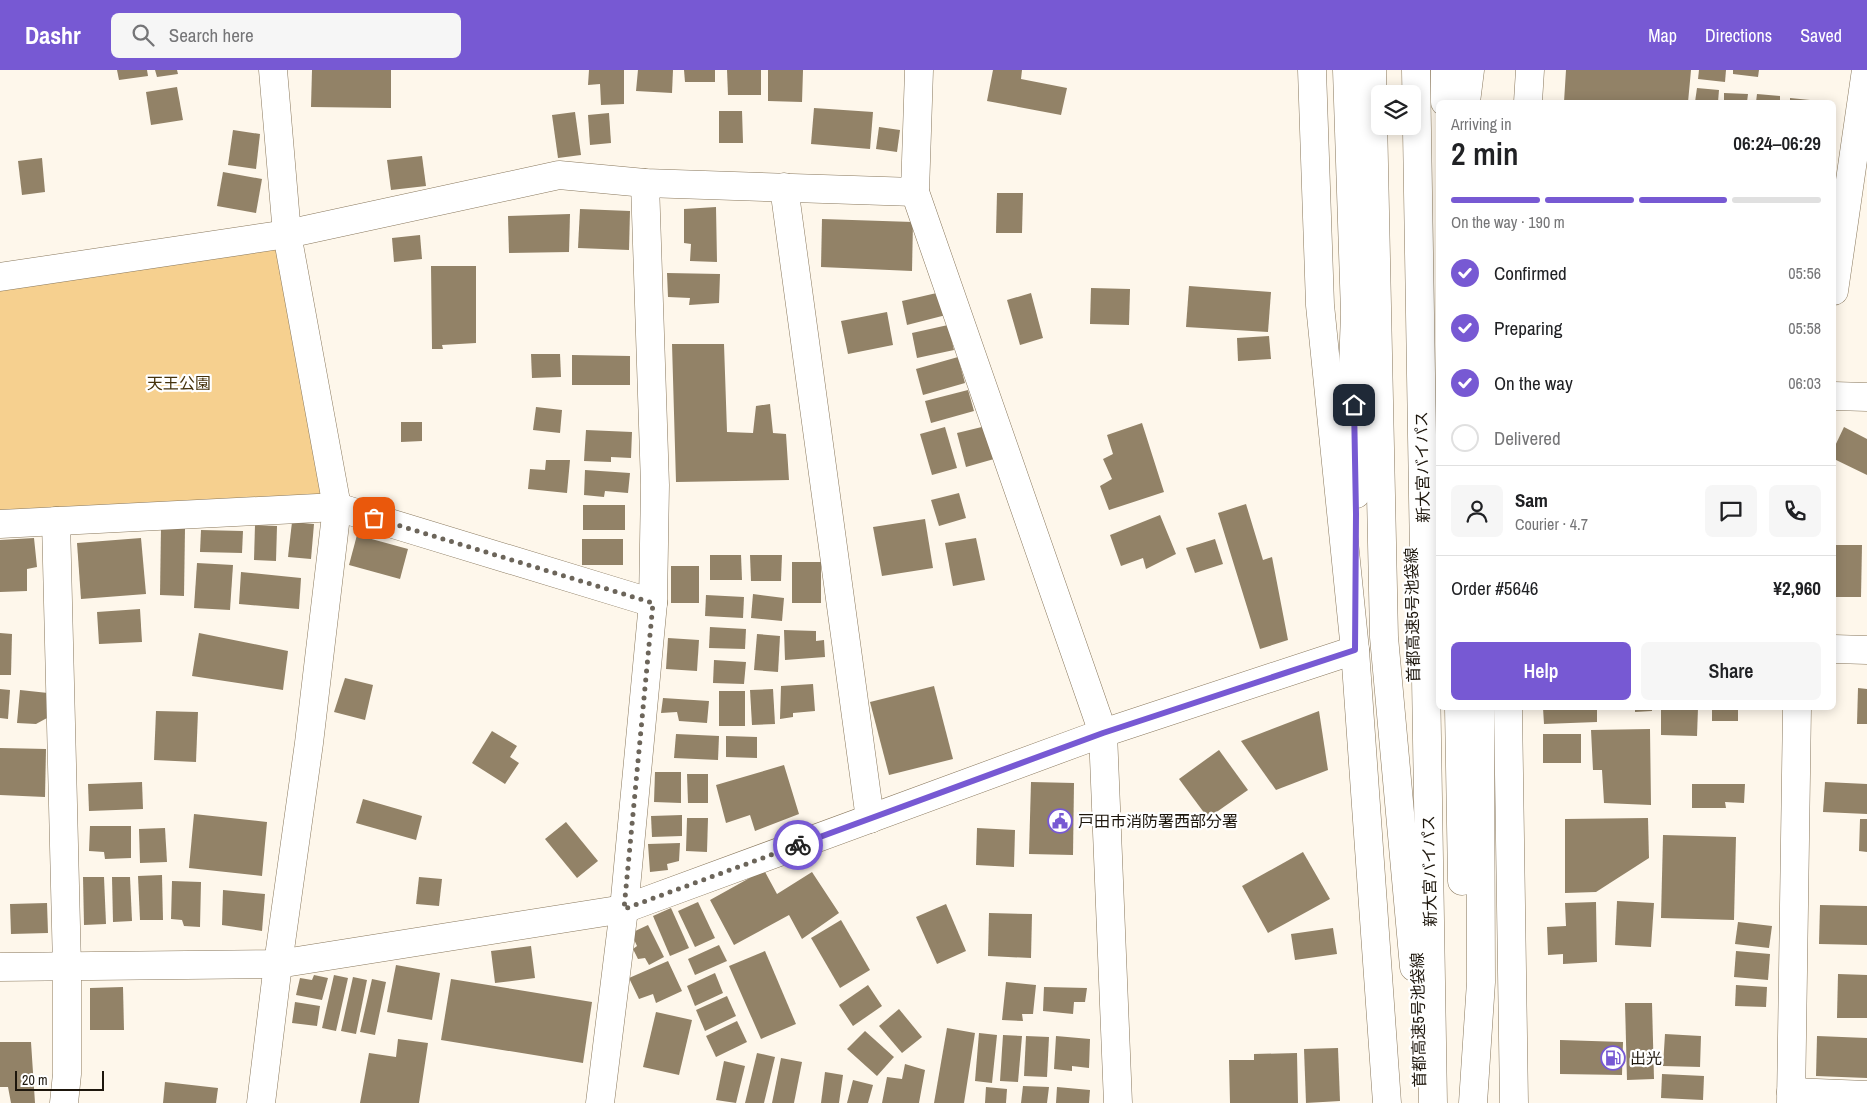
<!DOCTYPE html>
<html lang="en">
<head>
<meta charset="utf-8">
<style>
	:root { --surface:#fff; --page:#f6f6f6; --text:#202124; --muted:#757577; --line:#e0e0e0; --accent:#7759d3 }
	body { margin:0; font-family:"Archivo Narrow","Noto Sans JP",sans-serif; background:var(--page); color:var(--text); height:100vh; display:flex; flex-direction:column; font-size:19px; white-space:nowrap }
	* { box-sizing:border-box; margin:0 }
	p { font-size:16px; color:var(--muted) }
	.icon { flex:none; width:28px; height:28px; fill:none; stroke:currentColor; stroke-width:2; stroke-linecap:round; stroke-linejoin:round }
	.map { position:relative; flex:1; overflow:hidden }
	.side { position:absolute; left:1436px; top:30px; width:400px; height:610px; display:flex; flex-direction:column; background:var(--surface); border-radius:8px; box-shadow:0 2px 12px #0003 }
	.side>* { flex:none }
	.tools { position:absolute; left:1371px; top:15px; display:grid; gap:10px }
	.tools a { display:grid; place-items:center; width:50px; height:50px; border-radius:8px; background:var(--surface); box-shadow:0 2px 12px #0003; font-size:25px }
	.scale { position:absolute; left:15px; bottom:12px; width:89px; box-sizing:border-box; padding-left:5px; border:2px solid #1d160c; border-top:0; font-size:14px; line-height:18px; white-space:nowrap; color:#1d160c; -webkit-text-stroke:4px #fff; paint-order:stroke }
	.pin { position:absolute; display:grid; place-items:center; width:42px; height:42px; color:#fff; margin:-21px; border-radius:10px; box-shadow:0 2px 8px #0006 }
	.courier { position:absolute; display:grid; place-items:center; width:50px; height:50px; margin:-25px; border:4px solid #7759d3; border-radius:50%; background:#fff; color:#222; box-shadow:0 1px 6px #0007 }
	.summary em { font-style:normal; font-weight:600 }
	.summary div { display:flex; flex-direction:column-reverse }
	.summary { display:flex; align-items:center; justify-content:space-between; height:85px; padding:0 15px }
	h1 { font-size:32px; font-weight:600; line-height:38px }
	.bar { display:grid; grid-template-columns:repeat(4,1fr); gap:8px 5px; align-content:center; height:60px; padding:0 15px }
	.bar i { height:6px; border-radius:4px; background:var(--line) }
	.bar .selected { background:var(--accent) }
	.bar p { grid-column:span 4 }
	.line { display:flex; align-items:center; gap:12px; padding:0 15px; border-top:1px solid var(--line) }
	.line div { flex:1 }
	.round { display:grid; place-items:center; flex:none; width:52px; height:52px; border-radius:8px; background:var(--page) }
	ol { padding:0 15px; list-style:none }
	li { display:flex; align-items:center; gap:15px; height:55px }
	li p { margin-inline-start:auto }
	li .icon { padding:5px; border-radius:50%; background:var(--accent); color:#fff; stroke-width:4 }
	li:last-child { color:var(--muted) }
	li i { width:28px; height:28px; border:2px solid var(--line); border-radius:50% }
	.action { display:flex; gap:10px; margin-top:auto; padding:10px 15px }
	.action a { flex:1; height:58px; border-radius:8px; background:var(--accent); color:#fff; font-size:20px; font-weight:600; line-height:58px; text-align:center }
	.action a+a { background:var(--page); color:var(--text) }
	header { display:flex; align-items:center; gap:30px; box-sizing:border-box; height:70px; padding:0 25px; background:var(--accent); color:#fff }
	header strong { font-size:24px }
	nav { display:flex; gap:28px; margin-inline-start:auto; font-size:18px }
	.search { width:350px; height:45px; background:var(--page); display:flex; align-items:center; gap:12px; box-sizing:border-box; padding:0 18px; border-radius:8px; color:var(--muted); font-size:19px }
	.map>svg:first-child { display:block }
	.green { fill:#f6d08f }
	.building { fill:#928267 }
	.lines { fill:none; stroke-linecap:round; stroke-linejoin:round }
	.street-casing { stroke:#89785d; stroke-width:29 }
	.secondary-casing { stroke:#89785d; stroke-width:29 }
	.highway-casing { stroke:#89785d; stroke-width:29 }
	.street { stroke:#fff; stroke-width:28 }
	.secondary { stroke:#fff; stroke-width:28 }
	.highway { stroke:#fff; stroke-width:28 }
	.done { stroke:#6c655a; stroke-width:5; stroke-dasharray:0 9 }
	.route { stroke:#7759d3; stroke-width:6 }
	.labels { text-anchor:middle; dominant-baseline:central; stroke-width:4.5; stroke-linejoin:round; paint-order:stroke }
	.park-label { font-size:16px; fill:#45320c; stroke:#fff }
	.street-label { font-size:16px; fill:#1d160c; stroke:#fff }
	.poi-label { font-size:16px; fill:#1d160c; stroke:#fff; text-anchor:start }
</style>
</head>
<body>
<header>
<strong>Dashr</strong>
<div class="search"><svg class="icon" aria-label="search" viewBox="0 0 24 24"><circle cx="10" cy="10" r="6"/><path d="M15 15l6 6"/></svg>Search here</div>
<nav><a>Map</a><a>Directions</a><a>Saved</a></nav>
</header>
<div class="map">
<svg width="1867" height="1033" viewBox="0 0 1867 1033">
	<rect width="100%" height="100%" fill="#fef7eb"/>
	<polygon class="green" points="282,172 329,430 0,447 0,214"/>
	<g class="building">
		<polygon points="117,0 147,0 148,6 119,10"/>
		<polygon points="155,0 177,0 178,4 157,7"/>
		<polygon points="312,0 391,0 391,38 311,37"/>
		<polygon points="589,0 624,0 624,34 601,35 600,14 588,15"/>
		<polygon points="638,0 673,0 672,23 636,21"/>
		<polygon points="684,0 715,0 715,12 685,12"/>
		<polygon points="727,0 761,0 761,25 728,25"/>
		<polygon points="768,0 803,0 802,32 768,31"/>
		<polygon points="993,0 1022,0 1021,9 1067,18 1061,45 987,31"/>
		<polygon points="1566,0 1691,0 1688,32 1564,32"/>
		<polygon points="1699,0 1726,0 1725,12 1698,9"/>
		<polygon points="1733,0 1759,0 1758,7 1733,4"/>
		<polygon points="177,17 183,50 151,55 146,22"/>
		<polygon points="1697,18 1719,20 1718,32 1695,32"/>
		<polygon points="1724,23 1748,24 1747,32 1724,32"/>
		<polygon points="1757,24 1780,26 1780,32 1756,32"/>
		<polygon points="1790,28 1810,30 1810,32 1790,32"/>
		<polygon points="814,38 873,42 870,79 811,74"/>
		<polygon points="719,41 742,41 743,73 719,73"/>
		<polygon points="575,42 581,85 558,88 552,45"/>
		<polygon points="609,43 611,73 590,75 588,45"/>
		<polygon points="879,57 900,60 897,82 876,79"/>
		<polygon points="233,60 260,64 256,99 228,95"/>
		<polygon points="422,86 426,116 391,120 387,90"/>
		<polygon points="42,88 45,122 22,125 18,91"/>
		<polygon points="223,102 262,109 256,143 217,136"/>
		<polygon points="997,123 1023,123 1022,163 996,163"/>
		<polygon points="716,137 717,192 690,191 691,174 684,173 684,139"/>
		<polygon points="580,139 630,141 629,180 578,178"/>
		<polygon points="570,144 569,182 509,183 508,146"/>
		<polygon points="822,149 913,152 912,201 821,197"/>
		<polygon points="420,165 422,189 394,192 392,168"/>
		<polygon points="431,196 476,196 476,273 442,275 443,279 432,279"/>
		<polygon points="667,203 720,204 719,233 689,235 690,228 668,227"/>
		<polygon points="1189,216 1271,222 1268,262 1186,257"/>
		<polygon points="1091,218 1130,219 1129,255 1090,254"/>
		<polygon points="941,222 946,245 907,255 902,231"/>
		<polygon points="1031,223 1043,268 1020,275 1007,230"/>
		<polygon points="887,242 893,275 848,284 841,251"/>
		<polygon points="948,255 954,280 917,288 912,263"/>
		<polygon points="1269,266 1271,289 1238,291 1237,268"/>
		<polygon points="672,274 724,274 727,362 753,363 756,336 770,334 773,363 786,364 789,410 676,412"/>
		<polygon points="531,284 560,284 561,307 532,308"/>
		<polygon points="572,285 630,286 630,315 572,315"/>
		<polygon points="958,287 965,313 923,325 916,299"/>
		<polygon points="968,320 974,341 931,353 925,331"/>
		<polygon points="536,337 562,340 560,363 533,360"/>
		<polygon points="401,352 422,352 422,371 401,372"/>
		<polygon points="1142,353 1164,422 1109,440 1100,416 1112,409 1103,389 1113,384 1107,365"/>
		<polygon points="986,356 994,389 966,397 957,363"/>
		<polygon points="945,357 957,398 932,405 920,364"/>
		<polygon points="1844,357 1867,369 1867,405 1834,389 1834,378"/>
		<polygon points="586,360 632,362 631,388 611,387 611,392 584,391"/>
		<polygon points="546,390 570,390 567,423 528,419 530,399 545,400"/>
		<polygon points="585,400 630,403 628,423 605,421 604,427 584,425"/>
		<polygon points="959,423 966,448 939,456 931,430"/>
		<polygon points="1246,434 1263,490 1272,487 1288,570 1260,579 1218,443"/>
		<rect x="583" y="435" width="42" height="25"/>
		<polygon points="1160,445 1176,484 1146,499 1143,488 1121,496 1110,465"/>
		<polygon points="925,449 933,498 882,506 873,457"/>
		<polygon points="292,452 314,454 311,489 288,487"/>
		<polygon points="255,455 277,456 276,491 254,490"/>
		<polygon points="161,457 185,458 184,526 160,525"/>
		<polygon points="201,460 243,461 242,483 200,482"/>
		<polygon points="357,465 408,479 400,509 349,495"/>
		<polygon points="34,468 37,497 27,499 27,521 0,522 0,470"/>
		<polygon points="141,468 146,524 81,529 77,473"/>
		<polygon points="976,468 985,510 953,516 945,473"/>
		<rect x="582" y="469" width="41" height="26"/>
		<polygon points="1215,469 1223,494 1195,503 1186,478"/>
		<polygon points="1834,475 1862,475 1861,527 1834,527"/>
		<polygon points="710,485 741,485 742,510 710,510"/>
		<polygon points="750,485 782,485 781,511 751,511"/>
		<rect x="792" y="492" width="29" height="41"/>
		<polygon points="197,493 233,495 230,540 194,538"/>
		<rect x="671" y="496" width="28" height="37"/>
		<polygon points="241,502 301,508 299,539 239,534"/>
		<polygon points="753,524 784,528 782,551 751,548"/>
		<polygon points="706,525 744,527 743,548 705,546"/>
		<polygon points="140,539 142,572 99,574 97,542"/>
		<polygon points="710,557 746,559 745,579 709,578"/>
		<polygon points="784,560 816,561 816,571 824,570 825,587 785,590"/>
		<polygon points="0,563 12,564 11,605 0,605"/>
		<polygon points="199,563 288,581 283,620 192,606"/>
		<polygon points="757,564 780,566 778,602 754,600"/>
		<polygon points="668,568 699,570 697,601 666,599"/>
		<polygon points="714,590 746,592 744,614 713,613"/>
		<polygon points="345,608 373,615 365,650 334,642"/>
		<polygon points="813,614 815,641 793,643 793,647 780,649 781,616"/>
		<polygon points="934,616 953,689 889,705 870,632"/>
		<polygon points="1858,618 1867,619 1867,654 1857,654"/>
		<polygon points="0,619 10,620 8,649 0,648"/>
		<polygon points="773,619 775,654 752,655 750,620"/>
		<polygon points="20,620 48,623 47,648 36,654 17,653"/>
		<rect x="719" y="621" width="26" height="35"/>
		<polygon points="663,628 709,631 707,653 679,651 677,642 661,643"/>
		<polygon points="1543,638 1597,638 1597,652 1544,654"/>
		<polygon points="1635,638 1652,638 1652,641 1635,642"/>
		<polygon points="1661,638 1698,638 1697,666 1661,665"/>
		<rect x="1712" y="638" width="26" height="13"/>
		<polygon points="156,641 198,642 196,692 154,690"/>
		<polygon points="1319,641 1328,700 1276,720 1241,671"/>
		<polygon points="1650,659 1651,735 1604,733 1602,700 1593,700 1591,660"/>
		<polygon points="492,661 517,676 510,687 519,693 505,714 472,693"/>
		<polygon points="676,664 719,666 718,690 674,688"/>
		<rect x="1543" y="664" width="38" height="29"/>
		<polygon points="726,666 757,667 757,688 726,687"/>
		<polygon points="0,678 46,679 45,727 0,725"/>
		<polygon points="1219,680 1248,720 1208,748 1179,709"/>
		<polygon points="784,695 799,744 755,761 750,745 726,753 716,715"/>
		<polygon points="655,702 681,702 681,733 654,732"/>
		<polygon points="687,704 708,704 708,733 688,733"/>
		<polygon points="142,712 143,739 89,741 88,714"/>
		<polygon points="1031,712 1074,713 1073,785 1029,784"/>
		<polygon points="1825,712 1867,714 1867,744 1823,742"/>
		<polygon points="1692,714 1745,714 1744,733 1725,732 1726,738 1692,738"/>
		<polygon points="363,729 422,746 416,770 356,753"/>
		<polygon points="194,744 267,752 262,806 189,798"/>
		<polygon points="682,745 682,766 652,767 651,746"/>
		<polygon points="687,748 708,748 707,782 686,781"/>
		<polygon points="1648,748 1649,788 1596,822 1565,823 1565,749"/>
		<polygon points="1860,749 1867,749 1867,782 1859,781"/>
		<polygon points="566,752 598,791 577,808 545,769"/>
		<polygon points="90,756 131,756 131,788 105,789 104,782 89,781"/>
		<polygon points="165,758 167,792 140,793 139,759"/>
		<polygon points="977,758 1015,760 1014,797 976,795"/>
		<polygon points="1663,765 1736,767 1734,850 1661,848"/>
		<polygon points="680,773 679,791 667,794 668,800 650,802 648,774"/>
		<polygon points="1303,782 1330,829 1268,863 1242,816"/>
		<polygon points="764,800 777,824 812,802 839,843 802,869 789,845 734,875 710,830"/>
		<polygon points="162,805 163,850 140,850 138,806"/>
		<polygon points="83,807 104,807 106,854 84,855"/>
		<polygon points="112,807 130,807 132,851 113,852"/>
		<polygon points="419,807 442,809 439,836 416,834"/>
		<polygon points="172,811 201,812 200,857 184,856 182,850 171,849"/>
		<polygon points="223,820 265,824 262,861 222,855"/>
		<polygon points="1617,831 1654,833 1651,877 1615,875"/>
		<polygon points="698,832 715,868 695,877 678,841"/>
		<polygon points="1596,832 1597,892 1563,894 1563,884 1548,885 1547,857 1566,856 1565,833"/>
		<polygon points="47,833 48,863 11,864 10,834"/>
		<polygon points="946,834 966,881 937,894 916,847"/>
		<polygon points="1820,835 1867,836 1867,875 1819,874"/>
		<polygon points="671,838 689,878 670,886 653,846"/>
		<polygon points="989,843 1032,844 1031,888 988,886"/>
		<polygon points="841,850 870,900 840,918 811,868"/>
		<polygon points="1738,852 1772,856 1769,878 1735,874"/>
		<polygon points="648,855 664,887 649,895 645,888 638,889 633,879 637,876 631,863"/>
		<polygon points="1333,858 1337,884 1295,890 1291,864"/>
		<polygon points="719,875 727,891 695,905 688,889"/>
		<polygon points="531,876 535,908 495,913 491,881"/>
		<polygon points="765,881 796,954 761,969 729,896"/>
		<polygon points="1736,881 1770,884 1768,910 1734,907"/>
		<polygon points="668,891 682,921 656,933 653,924 639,929 629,908"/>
		<polygon points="396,895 440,903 432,950 387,942"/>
		<polygon points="715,903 723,923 695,936 687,916"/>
		<polygon points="1838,904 1867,905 1867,948 1837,948"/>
		<polygon points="314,905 328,908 322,930 296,925 300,908 312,910"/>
		<polygon points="334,905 348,908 336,961 322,958"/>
		<polygon points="353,907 367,910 356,964 341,961"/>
		<polygon points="372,909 386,912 375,965 360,962"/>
		<polygon points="451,909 592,932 583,993 441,970"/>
		<polygon points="1006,912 1036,915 1033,944 1022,944 1023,951 1002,950"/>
		<polygon points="868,915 882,936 853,956 839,935"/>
		<polygon points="1736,915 1767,917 1766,937 1735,936"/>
		<polygon points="123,917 124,960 90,960 90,918"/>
		<polygon points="1044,917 1087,918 1085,932 1074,932 1073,944 1043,941"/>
		<polygon points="727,926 736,946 705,961 696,940"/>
		<polygon points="295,932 320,936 317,956 292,953"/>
		<polygon points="1625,933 1652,933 1654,1009 1627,1010"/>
		<polygon points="899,939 922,967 902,983 879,956"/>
		<polygon points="656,942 692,950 679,1005 643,997"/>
		<polygon points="737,951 747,972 716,987 706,966"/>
		<polygon points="947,958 975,963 964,1033 934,1033"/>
		<polygon points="865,961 894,987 877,1006 847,979"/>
		<polygon points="979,963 997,965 992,1013 975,1011"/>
		<polygon points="1665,964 1701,966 1700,997 1663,996"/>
		<polygon points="1003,965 1022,966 1018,1012 1000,1011"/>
		<polygon points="1026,966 1049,967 1047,1007 1024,1006"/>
		<polygon points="1056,966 1090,969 1089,998 1072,996 1072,1001 1054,999"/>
		<polygon points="1817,966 1867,968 1867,1008 1816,1006"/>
		<polygon points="398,969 428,973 419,1033 360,1033 369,983 396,987"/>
		<polygon points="1560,970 1623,972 1622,1005 1560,1004"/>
		<polygon points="0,972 31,972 35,1033 11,1033 8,1017 0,1017"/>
		<polygon points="1338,978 1340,1031 1306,1033 1304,979"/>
		<polygon points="757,983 775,987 764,1033 745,1033"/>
		<polygon points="1297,983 1298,1033 1230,1033 1229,990 1254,990 1254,984"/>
		<polygon points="781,988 802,992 794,1033 772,1033"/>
		<polygon points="724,991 745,996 736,1033 716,1030"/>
		<polygon points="905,994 925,1000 919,1033 882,1033 887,1007 902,1009"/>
		<polygon points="825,1002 843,1005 839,1033 821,1033"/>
		<polygon points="1662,1004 1704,1006 1703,1030 1661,1028"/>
		<polygon points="853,1010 873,1015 868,1033 847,1033"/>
		<polygon points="165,1012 218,1018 216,1033 163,1033"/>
		<polygon points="1023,1016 1049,1017 1047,1033 1021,1033"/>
		<polygon points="986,1017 1007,1019 1006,1033 985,1033"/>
		<polygon points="1057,1017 1090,1020 1089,1033 1056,1033"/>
	</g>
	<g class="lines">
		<g class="street-casing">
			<g id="street">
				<polyline points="919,0 915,122 1103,663 1118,1033"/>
				<polyline points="784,117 870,749"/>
				<polyline points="0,207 287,164 559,105 645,113 915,122"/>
				<polyline points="1834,326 1867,327"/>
				<polyline points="56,451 67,897 67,1004 64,1033"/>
				<polyline points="0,454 337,437 653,533"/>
				<polyline points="0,897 278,894 624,839 1103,663 1355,580"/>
				<polyline points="1791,1022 1867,1025"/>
				<polyline points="261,1033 278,894 309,673 337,437 287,164 273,0"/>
				<polyline points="600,1033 624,839 653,533 655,415 645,113"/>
			</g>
		</g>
		<g class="secondary-casing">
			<g id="secondary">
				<polyline points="1834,221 1866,0"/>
				<polyline points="1834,579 1867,580"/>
				<polyline points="1791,1033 1797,638"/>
			</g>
		</g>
		<g class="highway-casing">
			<g id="highway">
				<polyline points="1312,0 1320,235 1355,580 1387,1033"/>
				<polyline points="1347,0 1355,243 1353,298 1356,424"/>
				<polyline points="1372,0 1384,567 1414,897"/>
				<polyline points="1416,0 1433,1033"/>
				<polyline points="1445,0 1445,32"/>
				<polyline points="1466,32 1470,0"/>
				<polyline points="1528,32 1530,0"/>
				<polyline points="1459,638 1462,811"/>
				<polyline points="1508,638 1514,1033"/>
				<polyline points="1473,1033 1481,912 1480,638"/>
			</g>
		</g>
		<use href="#street" class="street"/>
		<use href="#secondary" class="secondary"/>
		<use href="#highway" class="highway"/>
	</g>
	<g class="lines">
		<polyline class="done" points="374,448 653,533 624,839 798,775"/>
		<polyline class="route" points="798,775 1103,663 1355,580 1356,444 1354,335"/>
	</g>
	<defs>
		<g id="civic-ring" transform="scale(1.25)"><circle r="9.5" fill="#fff" stroke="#7759d3" stroke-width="1.5"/><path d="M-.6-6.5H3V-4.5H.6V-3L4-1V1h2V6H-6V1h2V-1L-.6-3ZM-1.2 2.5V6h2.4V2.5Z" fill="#7759d3"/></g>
		<g id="fuel-ring" transform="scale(1.25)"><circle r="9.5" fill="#fff" stroke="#7759d3" stroke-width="1.5"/><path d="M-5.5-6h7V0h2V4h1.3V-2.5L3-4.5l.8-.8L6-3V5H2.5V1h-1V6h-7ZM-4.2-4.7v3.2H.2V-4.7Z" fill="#7759d3"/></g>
	</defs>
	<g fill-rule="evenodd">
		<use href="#civic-ring" x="1060" y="751"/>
		<use href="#fuel-ring" x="1613" y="988"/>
	</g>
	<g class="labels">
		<g class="park-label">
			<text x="179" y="313">天王公園</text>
		</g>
		<g class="street-label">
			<text transform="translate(1422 397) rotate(-91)">新大宮バイパス</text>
			<text transform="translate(1412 545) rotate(-91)">首都高速5号池袋線</text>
			<text transform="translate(1429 801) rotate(-91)">新大宮バイパス</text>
			<text transform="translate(1418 950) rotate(-91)">首都高速5号池袋線</text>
		</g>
		<g class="poi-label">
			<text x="1078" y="751">戸田市消防署西部分署</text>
			<text x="1630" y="988">出光</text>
		</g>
	</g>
</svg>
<div class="tools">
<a><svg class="icon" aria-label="layers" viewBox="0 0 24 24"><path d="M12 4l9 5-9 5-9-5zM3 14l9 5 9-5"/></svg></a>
</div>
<div class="scale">20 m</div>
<div class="pin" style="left:374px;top:448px;background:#ea580c"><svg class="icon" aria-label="bag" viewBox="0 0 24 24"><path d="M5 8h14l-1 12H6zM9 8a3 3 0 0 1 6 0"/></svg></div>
<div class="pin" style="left:1354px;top:335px;background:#1f2937"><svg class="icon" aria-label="home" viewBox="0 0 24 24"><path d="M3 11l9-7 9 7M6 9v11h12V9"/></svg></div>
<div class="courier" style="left:798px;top:775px"><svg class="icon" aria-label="bike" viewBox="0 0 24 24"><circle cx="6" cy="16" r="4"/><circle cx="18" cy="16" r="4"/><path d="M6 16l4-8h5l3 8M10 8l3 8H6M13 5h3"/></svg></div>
<section class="side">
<div class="summary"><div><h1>2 min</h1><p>Arriving in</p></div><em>06:24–06:29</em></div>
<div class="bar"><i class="selected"></i><i class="selected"></i><i class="selected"></i><i></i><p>On the way · 190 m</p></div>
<ol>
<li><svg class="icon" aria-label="check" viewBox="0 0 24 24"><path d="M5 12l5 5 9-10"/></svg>Confirmed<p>05:56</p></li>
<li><svg class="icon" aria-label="check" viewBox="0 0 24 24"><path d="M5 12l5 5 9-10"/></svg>Preparing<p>05:58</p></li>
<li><svg class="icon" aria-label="check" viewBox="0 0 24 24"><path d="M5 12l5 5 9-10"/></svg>On the way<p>06:03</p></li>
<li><i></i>Delivered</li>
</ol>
<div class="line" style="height:90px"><a class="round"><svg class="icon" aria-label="person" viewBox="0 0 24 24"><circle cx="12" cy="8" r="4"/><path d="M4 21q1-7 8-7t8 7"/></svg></a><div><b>Sam</b><p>Courier · 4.7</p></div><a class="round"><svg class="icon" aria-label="chat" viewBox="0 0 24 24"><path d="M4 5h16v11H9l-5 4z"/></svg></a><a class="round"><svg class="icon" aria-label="phone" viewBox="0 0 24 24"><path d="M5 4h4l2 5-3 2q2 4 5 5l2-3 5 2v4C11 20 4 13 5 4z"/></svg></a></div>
<div class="line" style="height:65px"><div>Order #5646</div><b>¥2,960</b></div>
<div class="action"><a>Help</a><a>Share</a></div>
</section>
</div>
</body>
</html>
